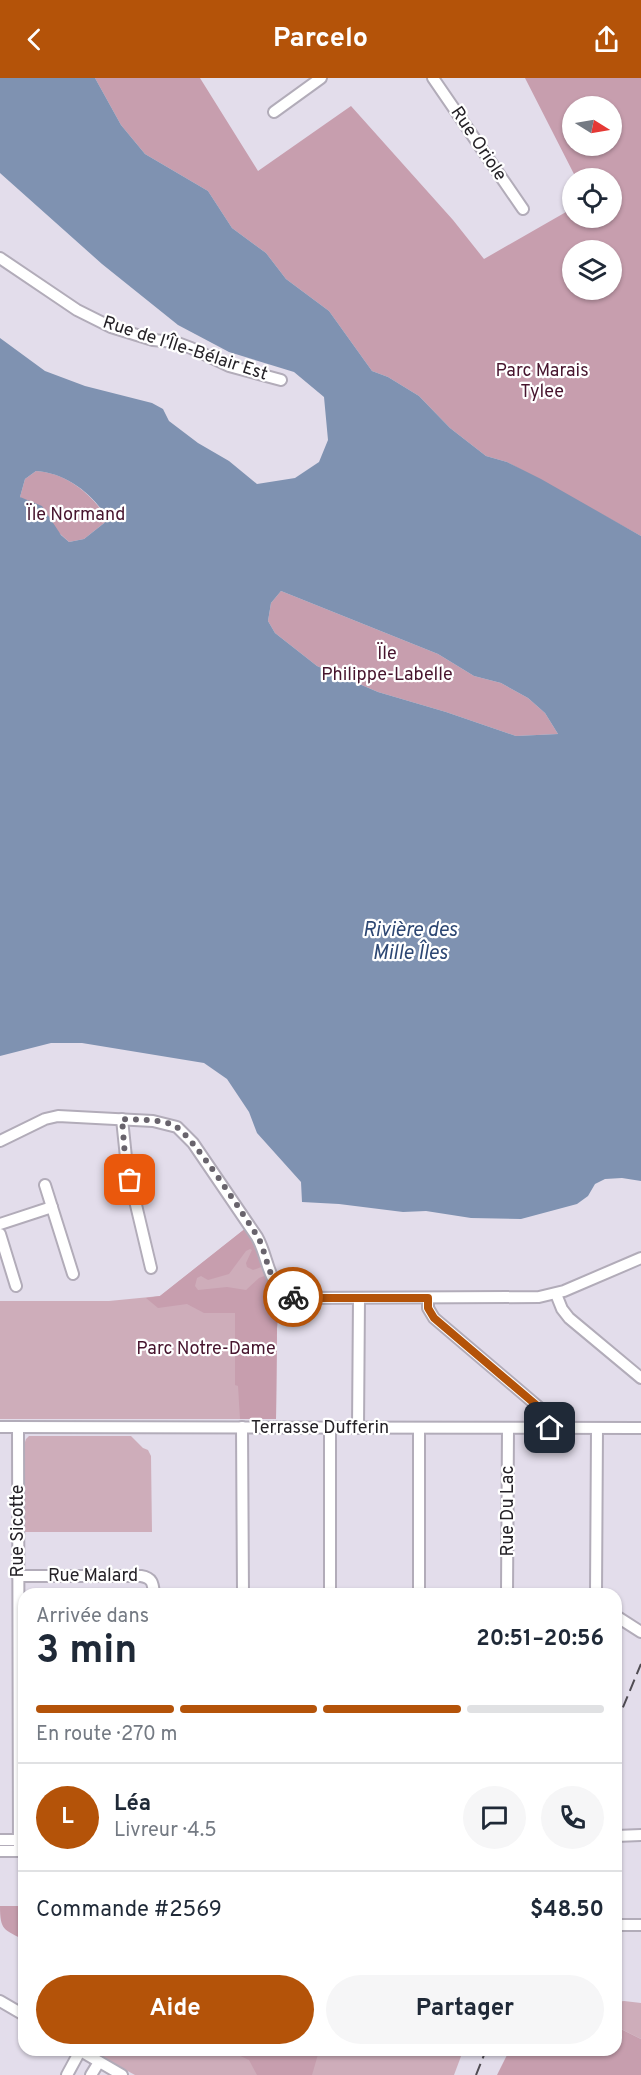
<!DOCTYPE html>
<html lang="fr">
<head>
<meta charset="utf-8">
<style>
	:root { --surface:#fff; --page:#f6f6f7; --text:#1f2937; --muted:#747a83; --line:#e0e1e3; --accent:#b45309 }
	body { margin:0; font-family:Overpass,sans-serif; background:var(--page); color:var(--text); height:100vh; display:flex; flex-direction:column; font-size:22px; white-space:nowrap }
	* { box-sizing:border-box; margin:0 }
	p { font-size:20px; color:var(--muted) }
	.icon { flex:none; width:33px; height:33px; fill:none; stroke:currentColor; stroke-width:2; stroke-linecap:round; stroke-linejoin:round }
	.map { position:relative; flex:1; overflow:hidden }
	.drawer { position:absolute; left:18px; top:1510px; width:604px; height:468px; display:flex; flex-direction:column; background:var(--surface); border-radius:18px; box-shadow:0 2px 4px #0004 }
	.drawer>* { flex:none }
	.needle { width:39px; rotate:101deg }
	.buttons { position:absolute; left:562px; top:18px; display:grid; gap:12px }
	.buttons a { display:grid; place-items:center; width:60px; height:60px; border-radius:50%; background:var(--surface); box-shadow:0 2px 4px #0004; font-size:30px }
	.pin { position:absolute; display:grid; place-items:center; width:51px; height:51px; color:#fff; margin:-26px; border-radius:12px; box-shadow:0 3px 9px #0006 }
	.courier { position:absolute; display:grid; place-items:center; width:60px; height:60px; margin:-30px; border:4px solid #b45309; border-radius:50%; background:#fff; color:#222; box-shadow:0 2px 8px #0007 }
	.overview em { font-style:normal; font-weight:700 }
	.overview div { display:flex; flex-direction:column-reverse }
	.overview { display:flex; align-items:center; justify-content:space-between; height:102px; padding:0 18px }
	h1 { font-size:39px; font-weight:700; line-height:45px }
	.bar { display:grid; grid-template-columns:repeat(4,1fr); gap:9px 6px; align-content:center; height:72px; padding:0 18px }
	.bar i { height:8px; border-radius:4px; background:var(--line) }
	.bar .selected { background:var(--accent) }
	.bar p { grid-column:span 4 }
	.line { display:flex; align-items:center; gap:15px; padding:0 18px; border-top:2px solid var(--line) }
	.line div { flex:1 }
	.round { display:grid; place-items:center; flex:none; width:63px; height:63px; border-radius:32px; background:var(--page) }
	.button { display:flex; gap:12px; margin-top:auto; padding:12px 18px }
	.button a { flex:1; height:69px; border-radius:36px; background:var(--accent); color:#fff; font-size:24px; font-weight:700; line-height:69px; text-align:center }
	.button a+a { background:var(--page); color:var(--text) }
	header { display:flex; justify-content:space-between; align-items:center; height:78px; padding:0 18px; background:var(--accent); color:#fff; font-size:27px; font-weight:700 }
	.map>svg:first-child { display:block }
	.green { fill:#ceadba }
	.forest { fill:#c79eae; fill-rule:evenodd }
	.water { fill:#7f92b1; fill-rule:evenodd }
	.lines { fill:none; stroke-linecap:round; stroke-linejoin:round }
	.minor-casing { stroke:#b2acb9; stroke-width:14 }
	.minor { stroke:#fff; stroke-width:10 }
	.rail { stroke:#504c53; stroke-width:2; stroke-dasharray:12 6; stroke-linecap:butt }
	.done { stroke:#68636c; stroke-width:6; stroke-dasharray:0 10.8 }
	.route { stroke:#b45309; stroke-width:8 }
	.labels { text-anchor:middle; dominant-baseline:central; stroke-width:4.5; stroke-linejoin:round; paint-order:stroke }
	.street-label { font-size:18px; fill:#252227; stroke:#fff }
	.park-label { font-size:18px; fill:#47152e; stroke:#fff }
	.water-label { font-size:20px; font-style:italic; fill:#2d4773; stroke:#fff }
</style>
</head>
<body>
<header><svg class="icon" aria-label="back" viewBox="0 0 24 24"><path d="M15 5l-7 7 7 7"/></svg>Parcelo<svg class="icon" aria-label="share" viewBox="0 0 24 24"><path d="M12 15V3M7 8l5-5 5 5M5 13v7h14v-7"/></svg></header>
<div class="map">
<svg width="641" height="1997" viewBox="0 0 641 1997">
	<rect width="100%" height="100%" fill="#e3ddeb"/>
	<g class="green">
		<polygon points="246,1150 254,1162 270,1204 279,1219 277,1250 276,1341 0,1341 0,1223 109,1223 160,1218"/>
		<polygon points="29,1358 131,1358 143,1370 148,1372 151,1378 152,1454 24,1454 24,1367 26,1361"/>
		<polygon points="624,1923 641,1925 641,1961 617,1949 616,1924"/>
		<polygon points="91,1973 463,1973 454,1997 135,1997"/>
	</g>
	<g class="forest">
		<path d="M95,0H200L258,93L351,28L453,142L484,181L573,130V140H612V100H576L525,0H641V458L507,384L486,378L450,350L419,318L388,299L372,293L329,233L286,201L266,175L232,150L208,113L145,76L121,47ZM573,28H612V68H573ZM573,172H612V212H573Z"/>
		<path d="M36,393C67,395 92,416 108,442L84,461L69,464L20,419L25,401Z"/>
		<polygon points="281,513 438,576 474,598 501,605 528,620 545,635 558,656 516,658 446,634 378,614 317,588 275,555 268,543 271,525"/>
		<polygon points="246,1150 254,1162 254,1167 258,1169 264,1188 253,1192 247,1189 246,1185 252,1172 250,1171 246,1173 229,1196 208,1202 201,1198 197,1200 195,1208 198,1212 227,1209 246,1212 259,1200 267,1197 272,1210 279,1219 277,1250 276,1341 240,1341 238,1308 235,1307 235,1235 204,1235 187,1226 158,1230 146,1220 160,1218"/>
		<path d="M0,1828H24V1862C4,1851 0,1853 0,1828Z"/>
		<polygon points="617,1949 641,1961 641,1997 497,1997 509,1973 616,1972"/>
		<polygon points="230,1973 319,1972 319,1973 312,1997 257,1997 249,1982"/>
	</g>
	<path class="water" d="M0,0H95L121,47L145,76L208,113L232,150L266,175L286,201L329,233L372,293L388,299L419,318L450,350L486,378L507,384L541,401L641,458V1103L622,1100L605,1101L595,1106L588,1118L577,1126L521,1141L471,1140L426,1133L403,1134L339,1126L302,1124L301,1104L257,1055L249,1034L227,1001L204,985L82,965H51L0,978V260L45,293L85,308L152,325L163,331L169,343L198,365L229,383L257,406L295,400L319,384L328,362L324,319L294,294L229,274L178,247L102,186L0,95ZM36,393C66,395 94,416 108,442L84,461L69,464L61,457L42,428L20,419L25,401ZM281,513L438,576L474,598L501,605L528,620L545,635L558,656L516,658L446,634L378,614L317,588L275,555L268,543L271,525Z"/>
	<g class="lines">
		<g class="minor-casing">
			<g id="minor">
				<polyline points="433,0 523,131"/>
				<polyline points="274,34 321,0"/>
				<polyline points="0,180 77,232 111,249 153,262 175,264 191,270 229,288 281,302"/>
				<polyline points="122,1041 127,1089 151,1190"/>
				<path d="M0,1063L45,1041L58,1038L153,1043L177,1049L193,1065L257,1159C270,1182 267,1213 297,1220L539,1219L564,1213L641,1180"/>
				<polyline points="45,1107 73,1196"/>
				<polyline points="0,1146 52,1129"/>
				<polyline points="0,1156 16,1208"/>
				<polyline points="556,1216 562,1231 569,1240 641,1300"/>
				<polyline points="428,1220 428,1230 434,1240 541,1331 548,1341 550,1350"/>
				<polyline points="0,1349 641,1350"/>
				<polyline points="18,1349 19,1773"/>
				<polyline points="242,1349 243,1516"/>
				<polyline points="330,1349 330,1516"/>
				<polyline points="358,1350 359,1220"/>
				<polyline points="419,1350 419,1516"/>
				<path d="M18,1498H141C153,1500 153,1506 154,1516"/>
				<polyline points="507,1516 508,1350"/>
				<polyline points="596,1516 597,1350"/>
				<polyline points="616,1538 641,1554"/>
				<polyline points="616,1758 641,1757"/>
				<polyline points="0,1762 24,1762"/>
				<polyline points="0,1773 24,1773"/>
				<polyline points="616,1847 641,1847"/>
				<polyline points="0,1923 24,1937"/>
				<polyline points="79,1972 122,1997"/>
				<polyline points="67,1997 80,1973"/>
				<polyline points="91,1997 99,1984"/>
			</g>
		</g>
		<use href="#minor" class="minor"/>
		<g class="rail">
			<polyline points="616,1646 641,1586"/>
			<polyline points="476,1997 486,1972"/>
		</g>
	</g>
	<g class="lines">
		<path class="done" d="M130,1102L125,1078L122,1041C138,1042 158,1041 173,1047C191,1054 244,1138 258,1159C269,1180 267,1209 293,1219"/>
		<polyline class="route" points="293,1219 302,1220 428,1220 428,1230 434,1240 541,1331 548,1341 550,1350"/>
	</g>
	<g class="labels">
		<g class="street-label">
			<text transform="translate(478 66) rotate(56)">Rue Oriole</text>
			<text transform="translate(185 271) rotate(18)">Rue de l'Île-Bélair Est</text>
			<text x="320" y="1350">Terrasse Dufferin</text>
			<text transform="translate(508 1433) rotate(-90)">Rue Du Lac</text>
			<text transform="translate(18 1453) rotate(-90)">Rue Sicotte</text>
			<text x="93" y="1498">Rue Malard</text>
		</g>
		<g class="park-label">
			<text x="542" y="293">Parc Marais<tspan x="542" dy="21">Tylee</tspan></text>
			<text x="76" y="437">Ïle Normand</text>
			<text x="387" y="576">Ïle<tspan x="387" dy="21">Philippe-Labelle</tspan></text>
			<text x="206" y="1271">Parc Notre-Dame</text>
		</g>
		<g class="water-label">
			<text x="410" y="853">Rivière des<tspan x="410" dy="23">Mille Îles</tspan></text>
		</g>
	</g>
</svg>
<div class="buttons">
<a><svg class="needle" viewBox="-14 -14 28 28"><path d="M0-13l5 13h-10z" fill="#e53935"/><path d="M0 13l5-13h-10z" fill="#747a83"/></svg></a>
<a><svg class="icon" aria-label="locate" viewBox="0 0 24 24"><circle cx="12" cy="12" r="6"/><path d="M12 2v4M12 18v4M2 12h4M18 12h4"/></svg></a>
<a><svg class="icon" aria-label="layers" viewBox="0 0 24 24"><path d="M12 4l9 5-9 5-9-5zM3 14l9 5 9-5"/></svg></a>
</div>
<div class="pin" style="left:130px;top:1102px;background:#ea580c"><svg class="icon" aria-label="bag" viewBox="0 0 24 24"><path d="M5 8h14l-1 12H6zM9 8a3 3 0 0 1 6 0"/></svg></div>
<div class="pin" style="left:550px;top:1350px;background:#1f2937"><svg class="icon" aria-label="home" viewBox="0 0 24 24"><path d="M3 11l9-7 9 7M6 9v11h12V9"/></svg></div>
<div class="courier" style="left:293px;top:1219px"><svg class="icon" aria-label="bike" viewBox="0 0 24 24"><circle cx="6" cy="16" r="4"/><circle cx="18" cy="16" r="4"/><path d="M6 16l4-8h5l3 8M10 8l3 8H6M13 5h3"/></svg></div>
<section class="drawer">
<div class="overview"><div><h1>3 min</h1><p>Arrivée dans</p></div><em>20:51–20:56</em></div>
<div class="bar"><i class="selected"></i><i class="selected"></i><i class="selected"></i><i></i><p>En route · 270 m</p></div>
<div class="line" style="height:108px"><b class="round" style="background:var(--accent);color:#fff">L</b><div><b>Léa</b><p>Livreur · 4.5</p></div><a class="round"><svg class="icon" aria-label="chat" viewBox="0 0 24 24"><path d="M4 5h16v11H9l-5 4z"/></svg></a><a class="round"><svg class="icon" aria-label="phone" viewBox="0 0 24 24"><path d="M5 4h4l2 5-3 2q2 4 5 5l2-3 5 2v4C11 20 4 13 5 4z"/></svg></a></div>
<div class="line" style="height:78px"><div>Commande #2569</div><b>$48.50</b></div>
<div class="button"><a>Aide</a><a>Partager</a></div>
</section>
</div>
</body>
</html>
